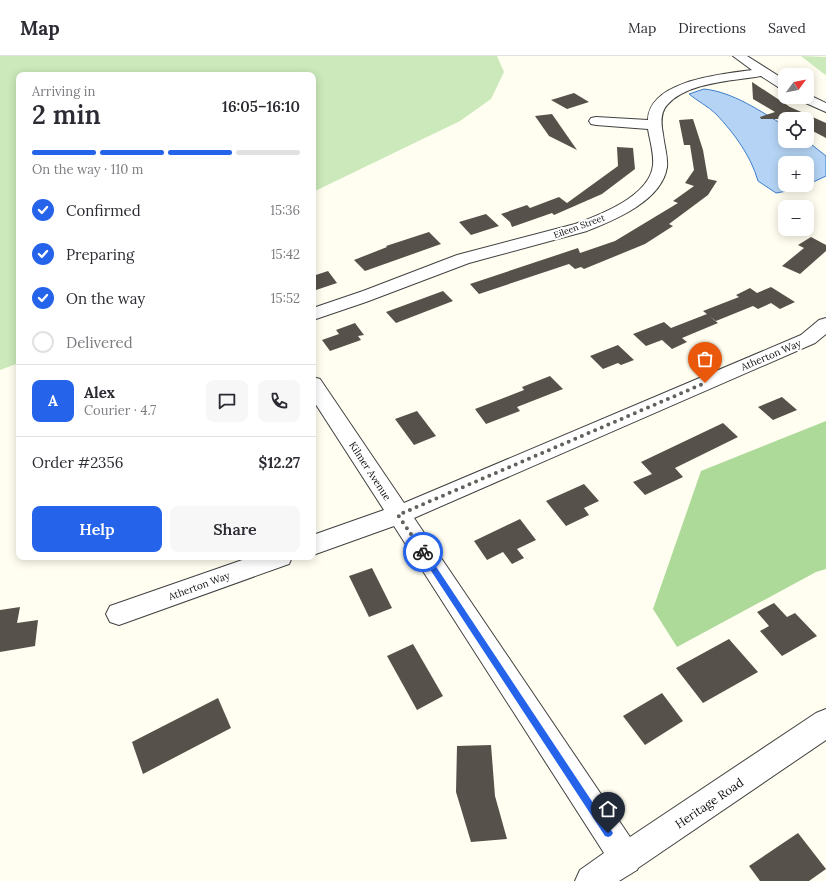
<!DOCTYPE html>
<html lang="en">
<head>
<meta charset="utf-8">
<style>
	:root { --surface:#fff; --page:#f7f7f7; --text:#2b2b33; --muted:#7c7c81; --line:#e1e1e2; --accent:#2563eb }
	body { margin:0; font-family:Lora,serif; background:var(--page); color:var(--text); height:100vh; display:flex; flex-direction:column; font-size:15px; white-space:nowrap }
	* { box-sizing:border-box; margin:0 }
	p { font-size:13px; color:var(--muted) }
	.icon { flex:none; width:22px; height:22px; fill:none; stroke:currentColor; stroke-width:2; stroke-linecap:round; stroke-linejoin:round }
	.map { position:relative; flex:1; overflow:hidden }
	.details { position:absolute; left:16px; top:16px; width:300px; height:488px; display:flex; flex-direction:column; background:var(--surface); border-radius:8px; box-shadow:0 2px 10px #0003 }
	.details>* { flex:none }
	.needle { width:26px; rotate:58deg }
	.controls { position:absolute; left:778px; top:12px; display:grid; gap:8px }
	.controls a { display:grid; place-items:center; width:36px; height:36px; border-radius:8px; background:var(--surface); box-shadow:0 2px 10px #0003; font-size:20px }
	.pin { position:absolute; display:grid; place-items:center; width:34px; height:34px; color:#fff; margin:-41px -17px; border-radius:50% 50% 50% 0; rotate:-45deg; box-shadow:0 0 4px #0007 }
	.pin .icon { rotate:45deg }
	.courier { position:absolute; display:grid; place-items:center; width:40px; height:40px; margin:-20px; border:3px solid #2563eb; border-radius:50%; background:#fff; color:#222; box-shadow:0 1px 5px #0007 }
	.overview em { font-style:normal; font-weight:600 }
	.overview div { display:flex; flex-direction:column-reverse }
	.overview { display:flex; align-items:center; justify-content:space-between; height:68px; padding:0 16px }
	h1 { font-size:26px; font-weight:600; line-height:30px }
	.bar { display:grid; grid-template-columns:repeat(4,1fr); gap:6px 4px; align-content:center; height:48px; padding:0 16px }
	.bar i { height:5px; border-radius:3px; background:var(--line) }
	.bar .selected { background:var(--accent) }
	.bar p { grid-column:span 4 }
	.line { display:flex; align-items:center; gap:10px; padding:0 16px; border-top:1px solid var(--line) }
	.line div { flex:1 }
	.round { display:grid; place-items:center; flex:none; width:42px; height:42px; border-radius:8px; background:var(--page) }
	ol { padding:0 16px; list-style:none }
	li { display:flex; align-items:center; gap:12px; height:44px }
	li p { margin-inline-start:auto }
	li .icon { padding:4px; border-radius:50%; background:var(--accent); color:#fff; stroke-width:4 }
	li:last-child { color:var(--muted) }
	li i { width:22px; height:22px; border:2px solid var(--line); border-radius:50% }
	.cta { display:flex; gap:8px; margin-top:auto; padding:8px 16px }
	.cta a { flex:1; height:46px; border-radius:8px; background:var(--accent); color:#fff; font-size:16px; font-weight:600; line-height:46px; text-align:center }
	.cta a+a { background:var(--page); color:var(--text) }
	header { display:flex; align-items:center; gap:24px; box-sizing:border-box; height:56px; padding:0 20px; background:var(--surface); border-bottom:1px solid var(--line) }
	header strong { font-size:19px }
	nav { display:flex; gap:22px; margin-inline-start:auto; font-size:14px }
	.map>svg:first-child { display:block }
	.green { fill:#cbe9ba }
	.forest { fill:#adda99 }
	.water { fill:#b5d4f5; stroke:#3d7ecc; fill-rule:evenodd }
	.building { fill:#57514b }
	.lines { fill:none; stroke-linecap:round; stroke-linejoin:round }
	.minor-casing { stroke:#414141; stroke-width:2 }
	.minor { fill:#fff; fill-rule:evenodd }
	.route { fill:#2563eb }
	.done { stroke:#62625d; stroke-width:4; stroke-dasharray:0 7.2 }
	.labels { text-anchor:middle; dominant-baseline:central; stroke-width:4; stroke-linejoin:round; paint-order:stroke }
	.far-street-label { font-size:9px; fill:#0e0e0e; stroke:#fff }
	.street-label { font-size:10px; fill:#0e0e0e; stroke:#fff }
	.near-street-label { font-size:12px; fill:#0e0e0e; stroke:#fff }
</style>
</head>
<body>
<header>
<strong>Map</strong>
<nav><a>Map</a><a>Directions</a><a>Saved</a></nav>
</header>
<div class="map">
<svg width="826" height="825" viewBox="0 0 826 825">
	<rect width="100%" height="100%" fill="#fffef0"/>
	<g class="green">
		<polygon points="0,0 497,0 504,16 491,43 460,65 313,136 313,19 19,19 19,307 0,314"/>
		<polygon points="801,0 826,1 826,19 824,18"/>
	</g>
	<polygon class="forest" points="826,365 826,513 816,516 677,591 653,553 701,415"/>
	<path class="water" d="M704,33C733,36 760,55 785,70V85H807L826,100V120L798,133L776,137L758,125C751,100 734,77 716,58C708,50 697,45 689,38ZM785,107H807V129H785Z"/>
	<g class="building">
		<polygon points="752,26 790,51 826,67 826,82 807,72 807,63 761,63 760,61 775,56 753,43"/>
		<polygon points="574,37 589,46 567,53 551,44"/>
		<polygon points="552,58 577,94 549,80 535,60"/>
		<polygon points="693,63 703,94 708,123 717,125 708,139 669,168 673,170 645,188 584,213 581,211 575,213 569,208 479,238 470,228 578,192 580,197 615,185 678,147 673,145 694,130 685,127 694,114 690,89 684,89 679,64"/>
		<polygon points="617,91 633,92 635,113 602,138 554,159 552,157 512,171 510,166 501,158 527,149 530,152 559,141 567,147 618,110"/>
		<polygon points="486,158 499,170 471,179 459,166"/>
		<polygon points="429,176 441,188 365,215 354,204 387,191 386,190"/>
		<polygon points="811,181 826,189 826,195 800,218 782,210 804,192 798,189"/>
		<polygon points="328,215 337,227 313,235 313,220"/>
		<polygon points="771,231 795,246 780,253 771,247 758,253 753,250 716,265 709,260 718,267 682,282 687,286 672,293 662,284 646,290 633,278 664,266 671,272 707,258 703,255 739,241 736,239 750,232 757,237"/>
		<polygon points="443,235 453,245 396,267 386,256"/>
		<polygon points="355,267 364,279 358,280 361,284 330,295 322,284 339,278 336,274"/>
		<polygon points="618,289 634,304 621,309 618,307 603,313 590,300"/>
		<polygon points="550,320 563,333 517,351 520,355 486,368 475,353 524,334 522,331"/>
		<polygon points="782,341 797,354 773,364 758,351"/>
		<polygon points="417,355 436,380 414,389 395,363"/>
		<polygon points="723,367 738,381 675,412 683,421 645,439 633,426 652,418 641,406"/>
		<polygon points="584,428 599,445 584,452 589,459 566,470 546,445"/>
		<polygon points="520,463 536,484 517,493 524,502 512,508 503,496 487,504 474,485"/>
		<polygon points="372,512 392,552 369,561 349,520"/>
		<polygon points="774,547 787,561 795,557 817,580 782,600 760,575 769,570 757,556"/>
		<polygon points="20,551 17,567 38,564 35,590 0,596 0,554"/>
		<polygon points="729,583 758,616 703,647 676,612"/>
		<polygon points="413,588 443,640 417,654 387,600"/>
		<polygon points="662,637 683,665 645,689 623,660"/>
		<polygon points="218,642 231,672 143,718 132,686"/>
		<polygon points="491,689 495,740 507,783 471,786 456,736 457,690"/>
		<polygon points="798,777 826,813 809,825 760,825 749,810"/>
	</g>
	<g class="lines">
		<g class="minor-casing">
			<g id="minor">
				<path d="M733,0H747L785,24V34L781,33L761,20C733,25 687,26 667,49C660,57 661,68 663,78C664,89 668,100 667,111C662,145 614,164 587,175L469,207L366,246L313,264V252L363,235L457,199L575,168C600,159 650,140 653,109C654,97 650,85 648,73L596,69L591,68L589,65L591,62L596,61L648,64C649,24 724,18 752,14Z"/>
				<polygon points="807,38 826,47 826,56 799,44 798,41 807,41"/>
				<polygon points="826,262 826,278 815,287 414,462 630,781 816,657 826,653 826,684 638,812 637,814 619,825 575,825 580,814 604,797 394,470 313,499 313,479 384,454 313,344 313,321 320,323 404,447 801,279 819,264"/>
				<polygon points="251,501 292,501 289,508 119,569 110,566 106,558 110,550"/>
			</g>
		</g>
		<use href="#minor" class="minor"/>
	</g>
	<polygon class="route" points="423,493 425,494 611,774 613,777 611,780 608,781 605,780 420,498 420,494"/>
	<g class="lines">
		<polyline class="done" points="423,496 398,459 705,327"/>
	</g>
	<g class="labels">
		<g class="far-street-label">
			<text transform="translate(579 170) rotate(-20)">Eileen Street</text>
		</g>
		<g class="street-label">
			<text transform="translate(771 299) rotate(-23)">Atherton Way</text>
			<text transform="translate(370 415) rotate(57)">Kilmer Avenue</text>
			<text transform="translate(199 530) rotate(-20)">Atherton Way</text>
		</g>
		<g class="near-street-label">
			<text transform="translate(709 747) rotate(-34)">Heritage Road</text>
		</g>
	</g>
</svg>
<div class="controls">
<a><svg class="needle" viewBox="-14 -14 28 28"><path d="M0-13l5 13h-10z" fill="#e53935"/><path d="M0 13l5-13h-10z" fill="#7c7c81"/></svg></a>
<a><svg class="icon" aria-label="locate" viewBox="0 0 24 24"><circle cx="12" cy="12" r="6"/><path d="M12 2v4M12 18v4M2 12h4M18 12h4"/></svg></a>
<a>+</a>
<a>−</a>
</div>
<div class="pin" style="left:705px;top:327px;background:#ea580c"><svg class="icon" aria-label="bag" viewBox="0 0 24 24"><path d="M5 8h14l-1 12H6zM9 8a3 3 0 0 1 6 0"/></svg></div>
<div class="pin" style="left:608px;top:777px;background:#1f2937"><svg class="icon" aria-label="home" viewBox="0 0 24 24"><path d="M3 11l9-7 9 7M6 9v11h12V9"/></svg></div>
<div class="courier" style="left:423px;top:496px"><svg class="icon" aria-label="bike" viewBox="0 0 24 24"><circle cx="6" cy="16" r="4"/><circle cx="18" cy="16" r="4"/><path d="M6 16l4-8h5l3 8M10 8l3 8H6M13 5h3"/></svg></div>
<section class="details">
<div class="overview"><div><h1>2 min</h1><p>Arriving in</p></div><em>16:05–16:10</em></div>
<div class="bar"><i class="selected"></i><i class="selected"></i><i class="selected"></i><i></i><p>On the way · 110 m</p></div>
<ol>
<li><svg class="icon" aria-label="check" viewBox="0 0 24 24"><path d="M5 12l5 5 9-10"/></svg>Confirmed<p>15:36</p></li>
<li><svg class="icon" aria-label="check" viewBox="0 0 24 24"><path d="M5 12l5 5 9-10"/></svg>Preparing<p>15:42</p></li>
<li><svg class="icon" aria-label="check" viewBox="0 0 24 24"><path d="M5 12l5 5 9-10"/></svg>On the way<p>15:52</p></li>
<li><i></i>Delivered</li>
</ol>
<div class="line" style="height:72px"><b class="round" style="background:var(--accent);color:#fff">A</b><div><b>Alex</b><p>Courier · 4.7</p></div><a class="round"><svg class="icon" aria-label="chat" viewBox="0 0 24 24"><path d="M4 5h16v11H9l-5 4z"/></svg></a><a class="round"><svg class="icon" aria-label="phone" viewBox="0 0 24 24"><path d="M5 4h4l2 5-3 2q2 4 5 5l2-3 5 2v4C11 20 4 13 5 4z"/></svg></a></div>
<div class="line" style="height:52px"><div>Order #2356</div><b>$12.27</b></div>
<div class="cta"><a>Help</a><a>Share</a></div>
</section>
</div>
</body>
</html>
